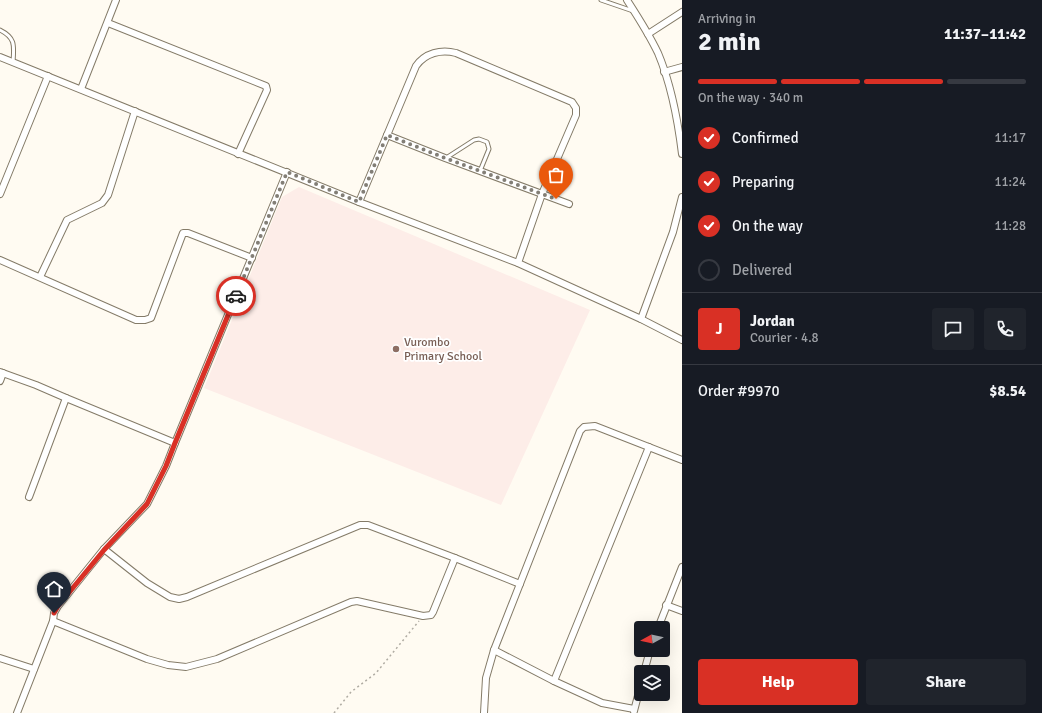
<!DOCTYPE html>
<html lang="en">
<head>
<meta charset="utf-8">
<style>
	:root { --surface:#171b24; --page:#20242c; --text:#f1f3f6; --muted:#9ea1a6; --line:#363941; --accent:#d93025 }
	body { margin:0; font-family:Signika,sans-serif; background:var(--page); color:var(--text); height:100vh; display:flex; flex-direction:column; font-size:15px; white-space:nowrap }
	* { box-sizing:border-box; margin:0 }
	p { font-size:13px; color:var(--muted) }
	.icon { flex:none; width:22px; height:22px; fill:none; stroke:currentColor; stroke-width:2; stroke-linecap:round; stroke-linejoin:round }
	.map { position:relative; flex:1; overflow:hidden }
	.drawer { display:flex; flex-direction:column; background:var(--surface); width:360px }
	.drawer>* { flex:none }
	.needle { width:26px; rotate:262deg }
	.controls { position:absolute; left:634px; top:621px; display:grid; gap:8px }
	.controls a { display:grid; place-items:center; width:36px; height:36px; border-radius:4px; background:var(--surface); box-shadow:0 4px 16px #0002; font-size:20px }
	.pin { position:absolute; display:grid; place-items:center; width:34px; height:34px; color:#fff; margin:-41px -17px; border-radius:50% 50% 50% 0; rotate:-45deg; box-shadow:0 0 4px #0007 }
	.pin .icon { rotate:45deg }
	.courier { position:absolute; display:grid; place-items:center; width:40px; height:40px; margin:-20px; border:3px solid #d93025; border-radius:50%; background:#fff; color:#222; box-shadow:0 1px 5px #0007 }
	.overview em { font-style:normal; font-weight:700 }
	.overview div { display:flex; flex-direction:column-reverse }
	.overview { display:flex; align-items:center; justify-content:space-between; height:68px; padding:0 16px }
	h1 { font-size:26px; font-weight:700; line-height:30px }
	.bar { display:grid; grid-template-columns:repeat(4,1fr); gap:6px 4px; align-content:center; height:48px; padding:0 16px }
	.bar i { height:5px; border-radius:3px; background:var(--line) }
	.bar .selected { background:var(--accent) }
	.bar p { grid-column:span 4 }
	.line { display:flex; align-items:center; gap:10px; padding:0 16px; border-top:1px solid var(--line) }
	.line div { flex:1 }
	.round { display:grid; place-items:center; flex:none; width:42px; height:42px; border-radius:4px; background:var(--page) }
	ol { padding:0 16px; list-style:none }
	li { display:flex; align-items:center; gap:12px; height:44px }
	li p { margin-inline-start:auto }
	li .icon { padding:4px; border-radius:50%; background:var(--accent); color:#fff; stroke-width:4 }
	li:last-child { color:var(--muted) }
	li i { width:22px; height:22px; border:2px solid var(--line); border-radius:50% }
	.button { display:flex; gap:8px; margin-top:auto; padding:8px 16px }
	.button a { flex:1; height:46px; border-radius:4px; background:var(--accent); color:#fff; font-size:16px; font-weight:700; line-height:46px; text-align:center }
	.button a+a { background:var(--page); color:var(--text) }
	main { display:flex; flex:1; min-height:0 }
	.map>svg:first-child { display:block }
	.education { fill:#fdede8 }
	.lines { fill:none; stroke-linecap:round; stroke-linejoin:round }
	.service-casing { stroke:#847b68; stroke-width:5 }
	.minor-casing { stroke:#847b68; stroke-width:8 }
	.path { stroke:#b0aca3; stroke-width:1.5; stroke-dasharray:2 3; stroke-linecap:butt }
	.service { stroke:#fff; stroke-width:3 }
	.minor { stroke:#fff; stroke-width:6 }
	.done { stroke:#827e76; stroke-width:4; stroke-dasharray:0 7.2 }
	.route { stroke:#d93025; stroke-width:5 }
	.education-dot { fill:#8d6e63; stroke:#fff; stroke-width:1.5 }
	.labels { text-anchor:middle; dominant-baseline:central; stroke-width:3.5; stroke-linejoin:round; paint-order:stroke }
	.education-label { font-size:12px; fill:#785e54; stroke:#fff; text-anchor:start }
</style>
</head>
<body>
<main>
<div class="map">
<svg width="682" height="713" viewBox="0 0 682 713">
	<rect width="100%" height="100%" fill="#fffbf2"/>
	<polygon class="education" points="299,187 590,310 501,505 204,388 282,197"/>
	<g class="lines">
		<g class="service-casing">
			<g id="service">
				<polyline points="601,0 633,11"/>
				<path d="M0,30C16,38 14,46 13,62"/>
				<polyline points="446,158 474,140 479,139 487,142 489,149 480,171"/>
			</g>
		</g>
		<g class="minor-casing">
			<g id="minor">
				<path d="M627,0C638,17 649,34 658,53C671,84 678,121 682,154"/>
				<polyline points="108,23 266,86 267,90 238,154"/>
				<polyline points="648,34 682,12"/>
				<polyline points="0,57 359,202 518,263 641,319 682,340"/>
				<polyline points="664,72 682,67"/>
				<polyline points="81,89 116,0"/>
				<polyline points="387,135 445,158 569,204"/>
				<polyline points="0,194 48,76"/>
				<path d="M359,202L416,66C425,53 441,49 456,53L572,102L576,108V115L542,194L518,263"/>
				<polyline points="0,260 136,320 145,320 151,318 183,233 188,233 252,258"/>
				<polyline points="40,277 67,220 102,203 108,195 135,111"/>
				<polyline points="641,319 673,232 682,197"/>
				<polyline points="0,372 36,385 66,398 175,443"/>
				<polyline points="0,381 3,373"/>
				<polyline points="29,497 66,398"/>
				<polyline points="455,558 520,584"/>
				<polyline points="666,605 682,611"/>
				<polyline points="53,621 147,659 168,665 186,667 217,659 351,602 357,601 423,616 431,615 433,612 455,558 368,525 360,525 187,597 179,599 170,597 147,583 104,549"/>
				<polyline points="658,628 682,567"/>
				<polyline points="494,650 554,681 602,703 634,709"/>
				<polyline points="0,658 34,669"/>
				<polyline points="644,672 650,650"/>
				<polyline points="554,681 649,447"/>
				<polyline points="634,711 641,684"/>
				<polyline points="17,713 53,621 54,613 58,606 104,549 147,504 166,466 175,443 287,172"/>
				<polyline points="484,713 486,678 494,650 580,431 584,427 595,426 682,460"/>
			</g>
		</g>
		<polyline class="path" points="334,713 351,692 376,673 419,621"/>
		<use href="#service" class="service"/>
		<use href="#minor" class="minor"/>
	</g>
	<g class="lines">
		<polyline class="done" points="236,296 287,172 359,202 387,135 445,158 556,199"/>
		<polyline class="route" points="54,613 58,606 104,550 147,504 166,466 175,443 236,296"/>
	</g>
	<circle class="education-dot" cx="396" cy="349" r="4"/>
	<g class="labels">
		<g class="education-label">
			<text x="404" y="342">Vurombo<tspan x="404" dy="14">Primary School</tspan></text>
		</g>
	</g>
</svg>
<div class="controls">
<a><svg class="needle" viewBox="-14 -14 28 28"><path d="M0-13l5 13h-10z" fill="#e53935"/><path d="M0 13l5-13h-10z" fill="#9ea1a6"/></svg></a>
<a><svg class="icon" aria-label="layers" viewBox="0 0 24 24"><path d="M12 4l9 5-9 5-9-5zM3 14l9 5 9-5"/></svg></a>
</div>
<div class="pin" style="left:556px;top:199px;background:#ea580c"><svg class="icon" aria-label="bag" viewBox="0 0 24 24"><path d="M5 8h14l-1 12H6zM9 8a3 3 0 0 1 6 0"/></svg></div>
<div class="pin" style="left:54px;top:613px;background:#1f2937"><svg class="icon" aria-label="home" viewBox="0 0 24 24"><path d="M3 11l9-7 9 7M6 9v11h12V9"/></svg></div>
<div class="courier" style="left:236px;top:296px"><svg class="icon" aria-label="car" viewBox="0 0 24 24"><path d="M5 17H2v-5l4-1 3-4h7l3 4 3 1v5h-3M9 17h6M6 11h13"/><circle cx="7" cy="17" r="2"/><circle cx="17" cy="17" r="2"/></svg></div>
</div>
<section class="drawer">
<div class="overview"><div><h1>2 min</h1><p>Arriving in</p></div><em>11:37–11:42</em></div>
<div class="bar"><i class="selected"></i><i class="selected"></i><i class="selected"></i><i></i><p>On the way · 340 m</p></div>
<ol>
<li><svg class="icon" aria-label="check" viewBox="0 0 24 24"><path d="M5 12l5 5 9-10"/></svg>Confirmed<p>11:17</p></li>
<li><svg class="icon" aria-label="check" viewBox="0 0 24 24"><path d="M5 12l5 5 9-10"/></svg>Preparing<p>11:24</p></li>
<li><svg class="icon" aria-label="check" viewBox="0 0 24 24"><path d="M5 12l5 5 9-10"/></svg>On the way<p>11:28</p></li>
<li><i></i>Delivered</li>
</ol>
<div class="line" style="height:72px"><b class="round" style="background:var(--accent);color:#fff">J</b><div><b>Jordan</b><p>Courier · 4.8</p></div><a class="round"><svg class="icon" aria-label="chat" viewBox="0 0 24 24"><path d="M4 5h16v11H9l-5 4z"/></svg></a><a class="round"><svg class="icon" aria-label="phone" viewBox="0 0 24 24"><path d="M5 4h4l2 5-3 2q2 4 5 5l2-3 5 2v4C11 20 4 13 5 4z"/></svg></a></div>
<div class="line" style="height:52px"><div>Order #9970</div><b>$8.54</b></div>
<div class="button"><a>Help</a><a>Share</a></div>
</section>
</main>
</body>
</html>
